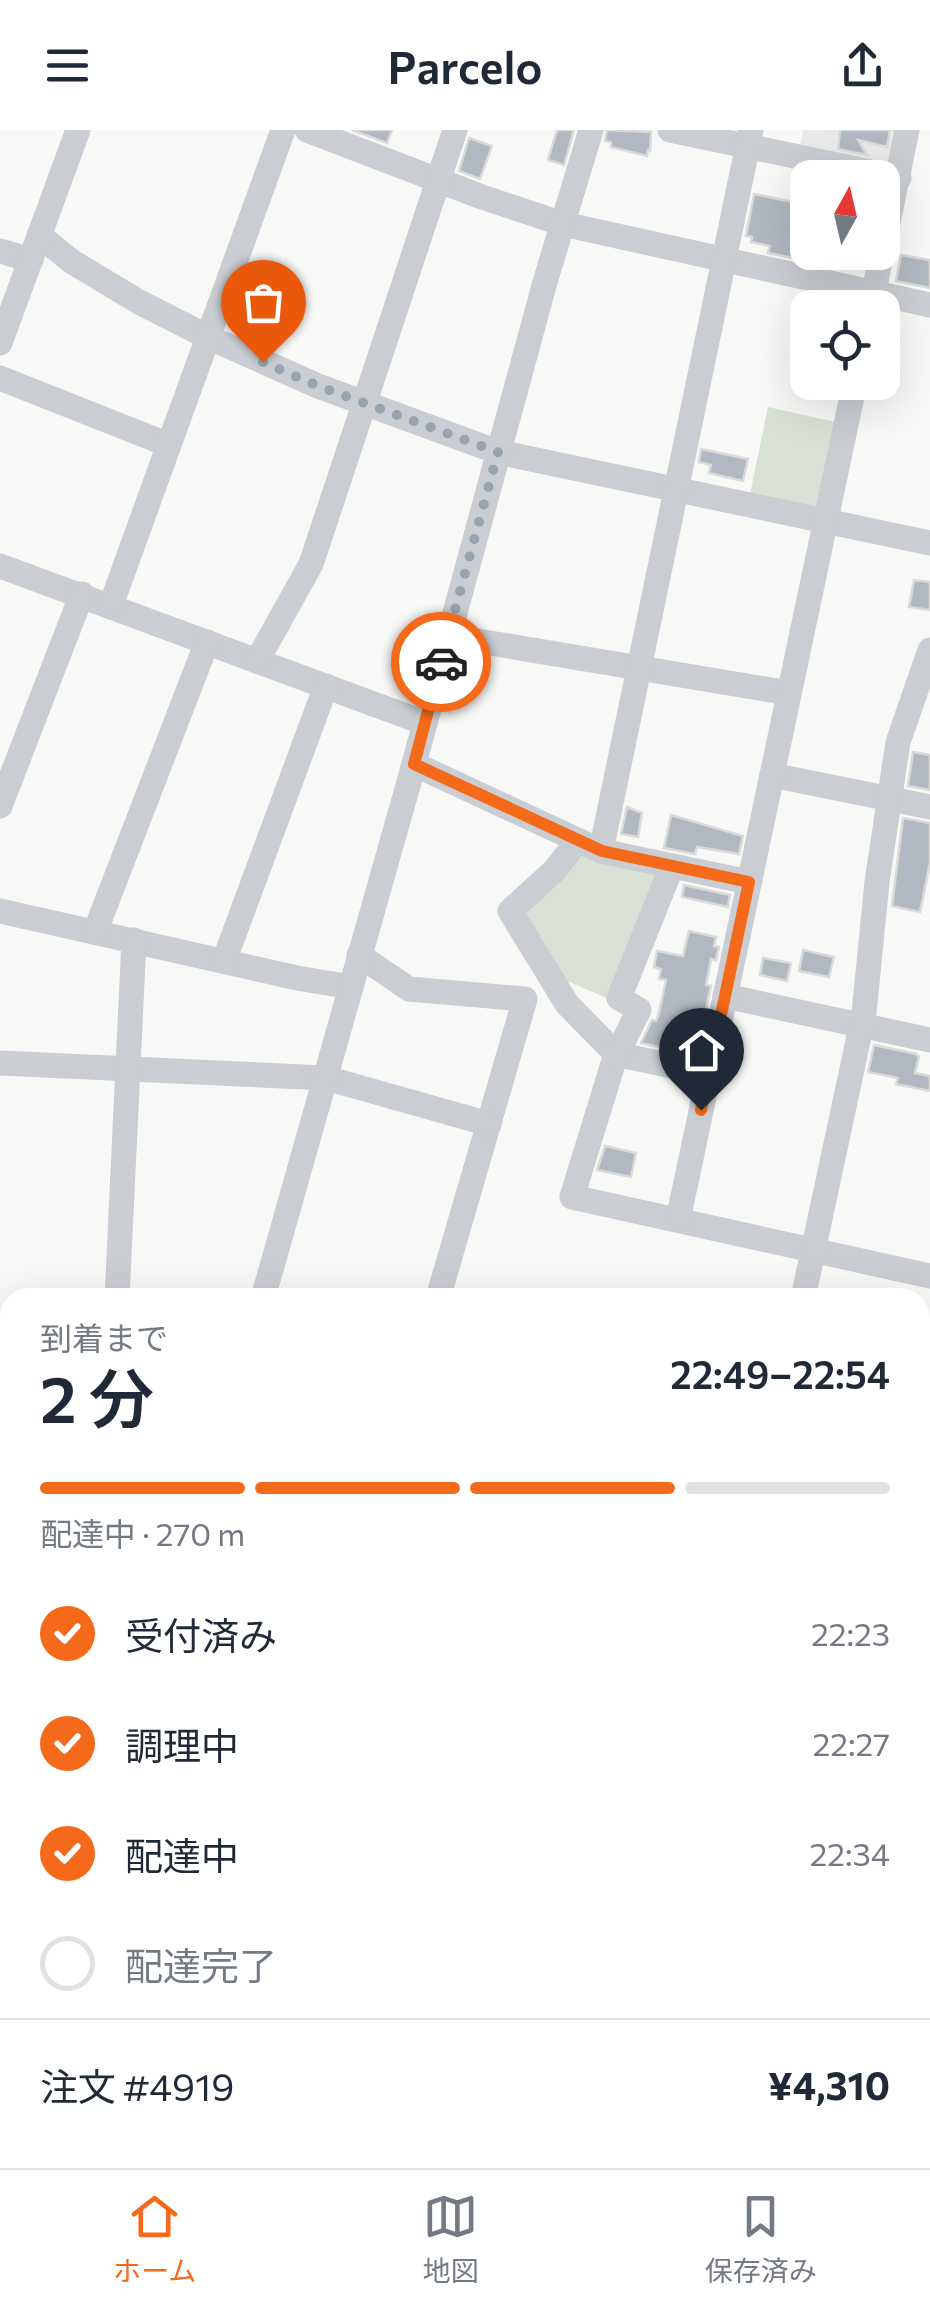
<!DOCTYPE html>
<html lang="ja">
<head>
<meta charset="utf-8">
<style>
	:root { --surface:#fff; --page:#f6f6f7; --text:#1f2937; --muted:#747a83; --line:#e0e1e3; --accent:#f56a1a }
	body { margin:0; font-family:Commissioner,"Noto Sans JP",sans-serif; background:var(--page); color:var(--text); height:100vh; display:flex; flex-direction:column; font-size:38px; white-space:nowrap }
	* { box-sizing:border-box; margin:0 }
	p { font-size:32px; color:var(--muted) }
	.icon { flex:none; width:55px; height:55px; fill:none; stroke:currentColor; stroke-width:2; stroke-linecap:round; stroke-linejoin:round }
	.map { position:relative; flex:1; overflow:hidden }
	.panel { position:absolute; left:0px; top:1158px; width:930px; height:882px; display:flex; flex-direction:column; background:var(--surface); border-radius:30px 30px 0 0; box-shadow:0 10px 40px #0002 }
	.panel>* { flex:none }
	.needle { width:65px; rotate:8deg }
	.buttons { position:absolute; left:790px; top:30px; display:grid; gap:20px }
	.buttons a { display:grid; place-items:center; width:110px; height:110px; border-radius:20px; background:var(--surface); box-shadow:0 10px 40px #0002; font-size:50px }
	.pin { position:absolute; display:grid; place-items:center; width:85px; height:85px; color:#fff; margin:-102px -42px; border-radius:50% 50% 50% 0; rotate:-45deg; box-shadow:0 0 10px #0007 }
	.pin .icon { rotate:45deg }
	.courier { position:absolute; display:grid; place-items:center; width:100px; height:100px; margin:-50px; border:8px solid #f56a1a; border-radius:50%; background:#fff; color:#222; box-shadow:0 2px 12px #0007 }
	.headline em { font-style:normal; font-weight:600 }
	.headline div { display:flex; flex-direction:column-reverse }
	.headline { display:flex; align-items:center; justify-content:space-between; height:170px; padding:0 40px }
	h1 { font-size:65px; font-weight:600; line-height:75px }
	.bar { display:grid; grid-template-columns:repeat(4,1fr); gap:15px 10px; align-content:center; height:120px; padding:0 40px }
	.bar i { height:12px; border-radius:8px; background:var(--line) }
	.bar .current { background:var(--accent) }
	.bar p { grid-column:span 4 }
	.line { display:flex; align-items:center; gap:25px; padding:0 40px; border-top:2px solid var(--line) }
	.line div { flex:1 }
	ol { padding:0 40px; list-style:none }
	li { display:flex; align-items:center; gap:30px; height:110px }
	li p { margin-inline-start:auto }
	li .icon { padding:10px; border-radius:50%; background:var(--accent); color:#fff; stroke-width:4 }
	li:last-child { color:var(--muted) }
	li i { width:55px; height:55px; border:5px solid var(--line); border-radius:50% }
	header { display:flex; justify-content:space-between; align-items:center; height:130px; padding:0 40px; background:var(--surface); font-size:45px; font-weight:600 }
	.tab-bar { display:flex; justify-content:space-around; align-items:center; height:140px; border-top:2px solid var(--line); background:var(--surface); font-size:28px; color:var(--muted) }
	.tab-bar a { display:grid; justify-items:center; gap:5px }
	.tab-bar .current { color:var(--accent) }
	.map>svg:first-child { display:block }
	.built { fill:#e9eae9 }
	.green { fill:#d9e1d6 }
	.building { fill:#b2b8c1; stroke:#dadad8; stroke-width:2.5 }
	.lines { fill:none; stroke-linecap:round; stroke-linejoin:round }
	.minor { stroke:#cacdd1; stroke-width:25 }
	.major { stroke:#d6dbe0; stroke-width:32 }
	.done { stroke:#98a3b0; stroke-width:10; stroke-dasharray:0 18 }
	.route { stroke:#f56a1a; stroke-width:12 }
</style>
</head>
<body>
<header><svg class="icon" aria-label="menu" viewBox="0 0 24 24"><path d="M4 6h16M4 12h16M4 18h16"/></svg>Parcelo<svg class="icon" aria-label="share" viewBox="0 0 24 24"><path d="M12 15V3M7 8l5-5 5 5M5 13v7h14v-7"/></svg></header>
<div class="map">
<svg width="930" height="2038" viewBox="0 0 930 2038">
	<rect width="100%" height="100%" fill="#f8f9f6"/>
	<g class="built">
		<polygon points="803,0 901,0 894,37 799,21"/>
		<polygon points="920,1974 930,1978 930,2038 666,2038 669,2030 920,2030"/>
	</g>
	<g class="green">
		<polygon points="768,277 840,293 822,378 749,369"/>
		<polygon points="574,724 666,741 614,871 562,849 522,778"/>
	</g>
	<g class="building">
		<polygon points="352,0 392,0 387,13"/>
		<polygon points="557,0 574,0 564,35 548,30"/>
		<polygon points="607,0 651,2 650,21 648,20 647,26 611,17 611,12 605,11"/>
		<polygon points="840,0 890,0 887,17 858,10 867,25 838,19"/>
		<polygon points="469,8 492,16 480,49 459,41"/>
		<polygon points="754,64 808,75 808,131 768,123 770,116 751,112 752,107 746,106"/>
		<polygon points="901,125 930,130 930,158 896,151"/>
		<polygon points="701,319 748,329 743,351 709,343 711,335 699,332"/>
		<polygon points="914,450 930,452 930,480 909,477"/>
		<polygon points="913,622 930,625 930,660 908,656"/>
		<polygon points="627,677 642,683 638,707 621,704"/>
		<polygon points="671,685 743,706 739,724 697,717 695,724 664,718"/>
		<polygon points="903,688 930,693 930,733 920,782 892,776"/>
		<polygon points="684,755 730,765 728,777 682,767"/>
		<polygon points="689,801 716,807 714,816 719,817 716,830 711,829 706,855 711,856 696,925 641,913 652,890 656,891 659,883 666,850 659,849 661,839 654,837 657,821 683,826"/>
		<polygon points="803,820 834,827 829,847 799,841"/>
		<polygon points="763,828 791,833 787,851 760,845"/>
		<polygon points="874,915 916,924 919,927 915,943 930,946 930,961 896,954 898,948 868,942"/>
		<polygon points="605,1016 636,1023 631,1047 597,1040"/>
	</g>
	<g class="lines">
		<g class="minor">
			<polyline points="307,0 482,67 563,94 930,175"/>
			<polyline points="670,0 899,48"/>
			<polyline points="39,105 71,131 139,172 208,207 318,256 498,322 930,413"/>
			<polyline points="0,121 31,130"/>
			<polyline points="871,176 907,0"/>
			<polyline points="0,213 78,0"/>
			<polyline points="0,248 169,315"/>
			<polyline points="0,436 425,593"/>
			<polyline points="111,475 283,0"/>
			<polyline points="448,506 789,563"/>
			<polyline points="257,531 311,434 455,0"/>
			<polyline points="414,634 601,721 749,752"/>
			<polyline points="772,645 930,677"/>
			<polyline points="0,676 82,464"/>
			<polyline points="578,710 555,740 510,781 567,874 616,924 572,1067 930,1146"/>
			<polyline points="601,721 751,0"/>
			<polyline points="0,781 297,848 351,857"/>
			<polyline points="95,802 207,512"/>
			<polyline points="359,825 409,859 525,869 438,1168"/>
			<polyline points="224,831 326,556"/>
			<polyline points="725,866 930,910"/>
			<polyline points="616,924 709,944"/>
			<polyline points="617,924 639,880 619,868 672,736"/>
			<polyline points="0,933 326,948 489,994"/>
			<polyline points="678,1090 855,252"/>
			<polyline points="117,1168 134,810"/>
			<polyline points="263,1168 409,652 545,152 591,0"/>
			<polyline points="803,1168 864,883 877,752 898,612 930,520"/>
			<polyline points="920,1292 930,1255"/>
			<polyline points="0,1565 10,1538"/>
			<polyline points="0,1671 10,1674"/>
			<polyline points="920,1680 930,1683"/>
			<polyline points="920,1738 930,1711"/>
			<polyline points="0,1932 10,1914"/>
			<polyline points="920,1967 930,1971"/>
			<polyline points="88,2038 92,2030"/>
			<polyline points="319,2038 322,2030"/>
			<polyline points="489,2038 492,2030"/>
			<polyline points="656,2038 659,2030"/>
		</g>
		<g class="major">
			<polyline points="0,1239 10,1240"/>
			<polyline points="920,1298 930,1299"/>
		</g>
	</g>
	<g class="lines">
		<polyline class="done" points="263,232 318,256 498,322 441,532"/>
		<polyline class="route" points="441,532 414,634 602,721 749,752 701,980"/>
	</g>
</svg>
<div class="buttons">
<a><svg class="needle" viewBox="-14 -14 28 28"><path d="M0-13l5 13h-10z" fill="#e53935"/><path d="M0 13l5-13h-10z" fill="#747a83"/></svg></a>
<a><svg class="icon" aria-label="locate" viewBox="0 0 24 24"><circle cx="12" cy="12" r="6"/><path d="M12 2v4M12 18v4M2 12h4M18 12h4"/></svg></a>
</div>
<div class="pin" style="left:263px;top:232px;background:#ea580c"><svg class="icon" aria-label="bag" viewBox="0 0 24 24"><path d="M5 8h14l-1 12H6zM9 8a3 3 0 0 1 6 0"/></svg></div>
<div class="pin" style="left:701px;top:980px;background:#1f2937"><svg class="icon" aria-label="home" viewBox="0 0 24 24"><path d="M3 11l9-7 9 7M6 9v11h12V9"/></svg></div>
<div class="courier" style="left:441px;top:532px"><svg class="icon" aria-label="car" viewBox="0 0 24 24"><path d="M5 17H2v-5l4-1 3-4h7l3 4 3 1v5h-3M9 17h6M6 11h13"/><circle cx="7" cy="17" r="2"/><circle cx="17" cy="17" r="2"/></svg></div>
<section class="panel">
<div class="headline"><div><h1>2 分</h1><p>到着まで</p></div><em>22:49–22:54</em></div>
<div class="bar"><i class="current"></i><i class="current"></i><i class="current"></i><i></i><p>配達中 · 270 m</p></div>
<ol>
<li><svg class="icon" aria-label="check" viewBox="0 0 24 24"><path d="M5 12l5 5 9-10"/></svg>受付済み<p>22:23</p></li>
<li><svg class="icon" aria-label="check" viewBox="0 0 24 24"><path d="M5 12l5 5 9-10"/></svg>調理中<p>22:27</p></li>
<li><svg class="icon" aria-label="check" viewBox="0 0 24 24"><path d="M5 12l5 5 9-10"/></svg>配達中<p>22:34</p></li>
<li><i></i>配達完了</li>
</ol>
<div class="line" style="height:130px"><div>注文 #4919</div><b>¥4,310</b></div>
</section>
</div>
<nav class="tab-bar">
<a class="current"><svg class="icon" aria-label="home" viewBox="0 0 24 24"><path d="M3 11l9-7 9 7M6 9v11h12V9"/></svg>ホーム</a>
<a><svg class="icon" aria-label="map" viewBox="0 0 24 24"><path d="M3 6l6-2 6 2 6-2v14l-6 2-6-2-6 2zM9 4v14M15 6v14"/></svg>地図</a>
<a><svg class="icon" aria-label="saved" viewBox="0 0 24 24"><path d="M7 4h10v16l-5-4-5 4z"/></svg>保存済み</a>
</nav>
</body>
</html>
